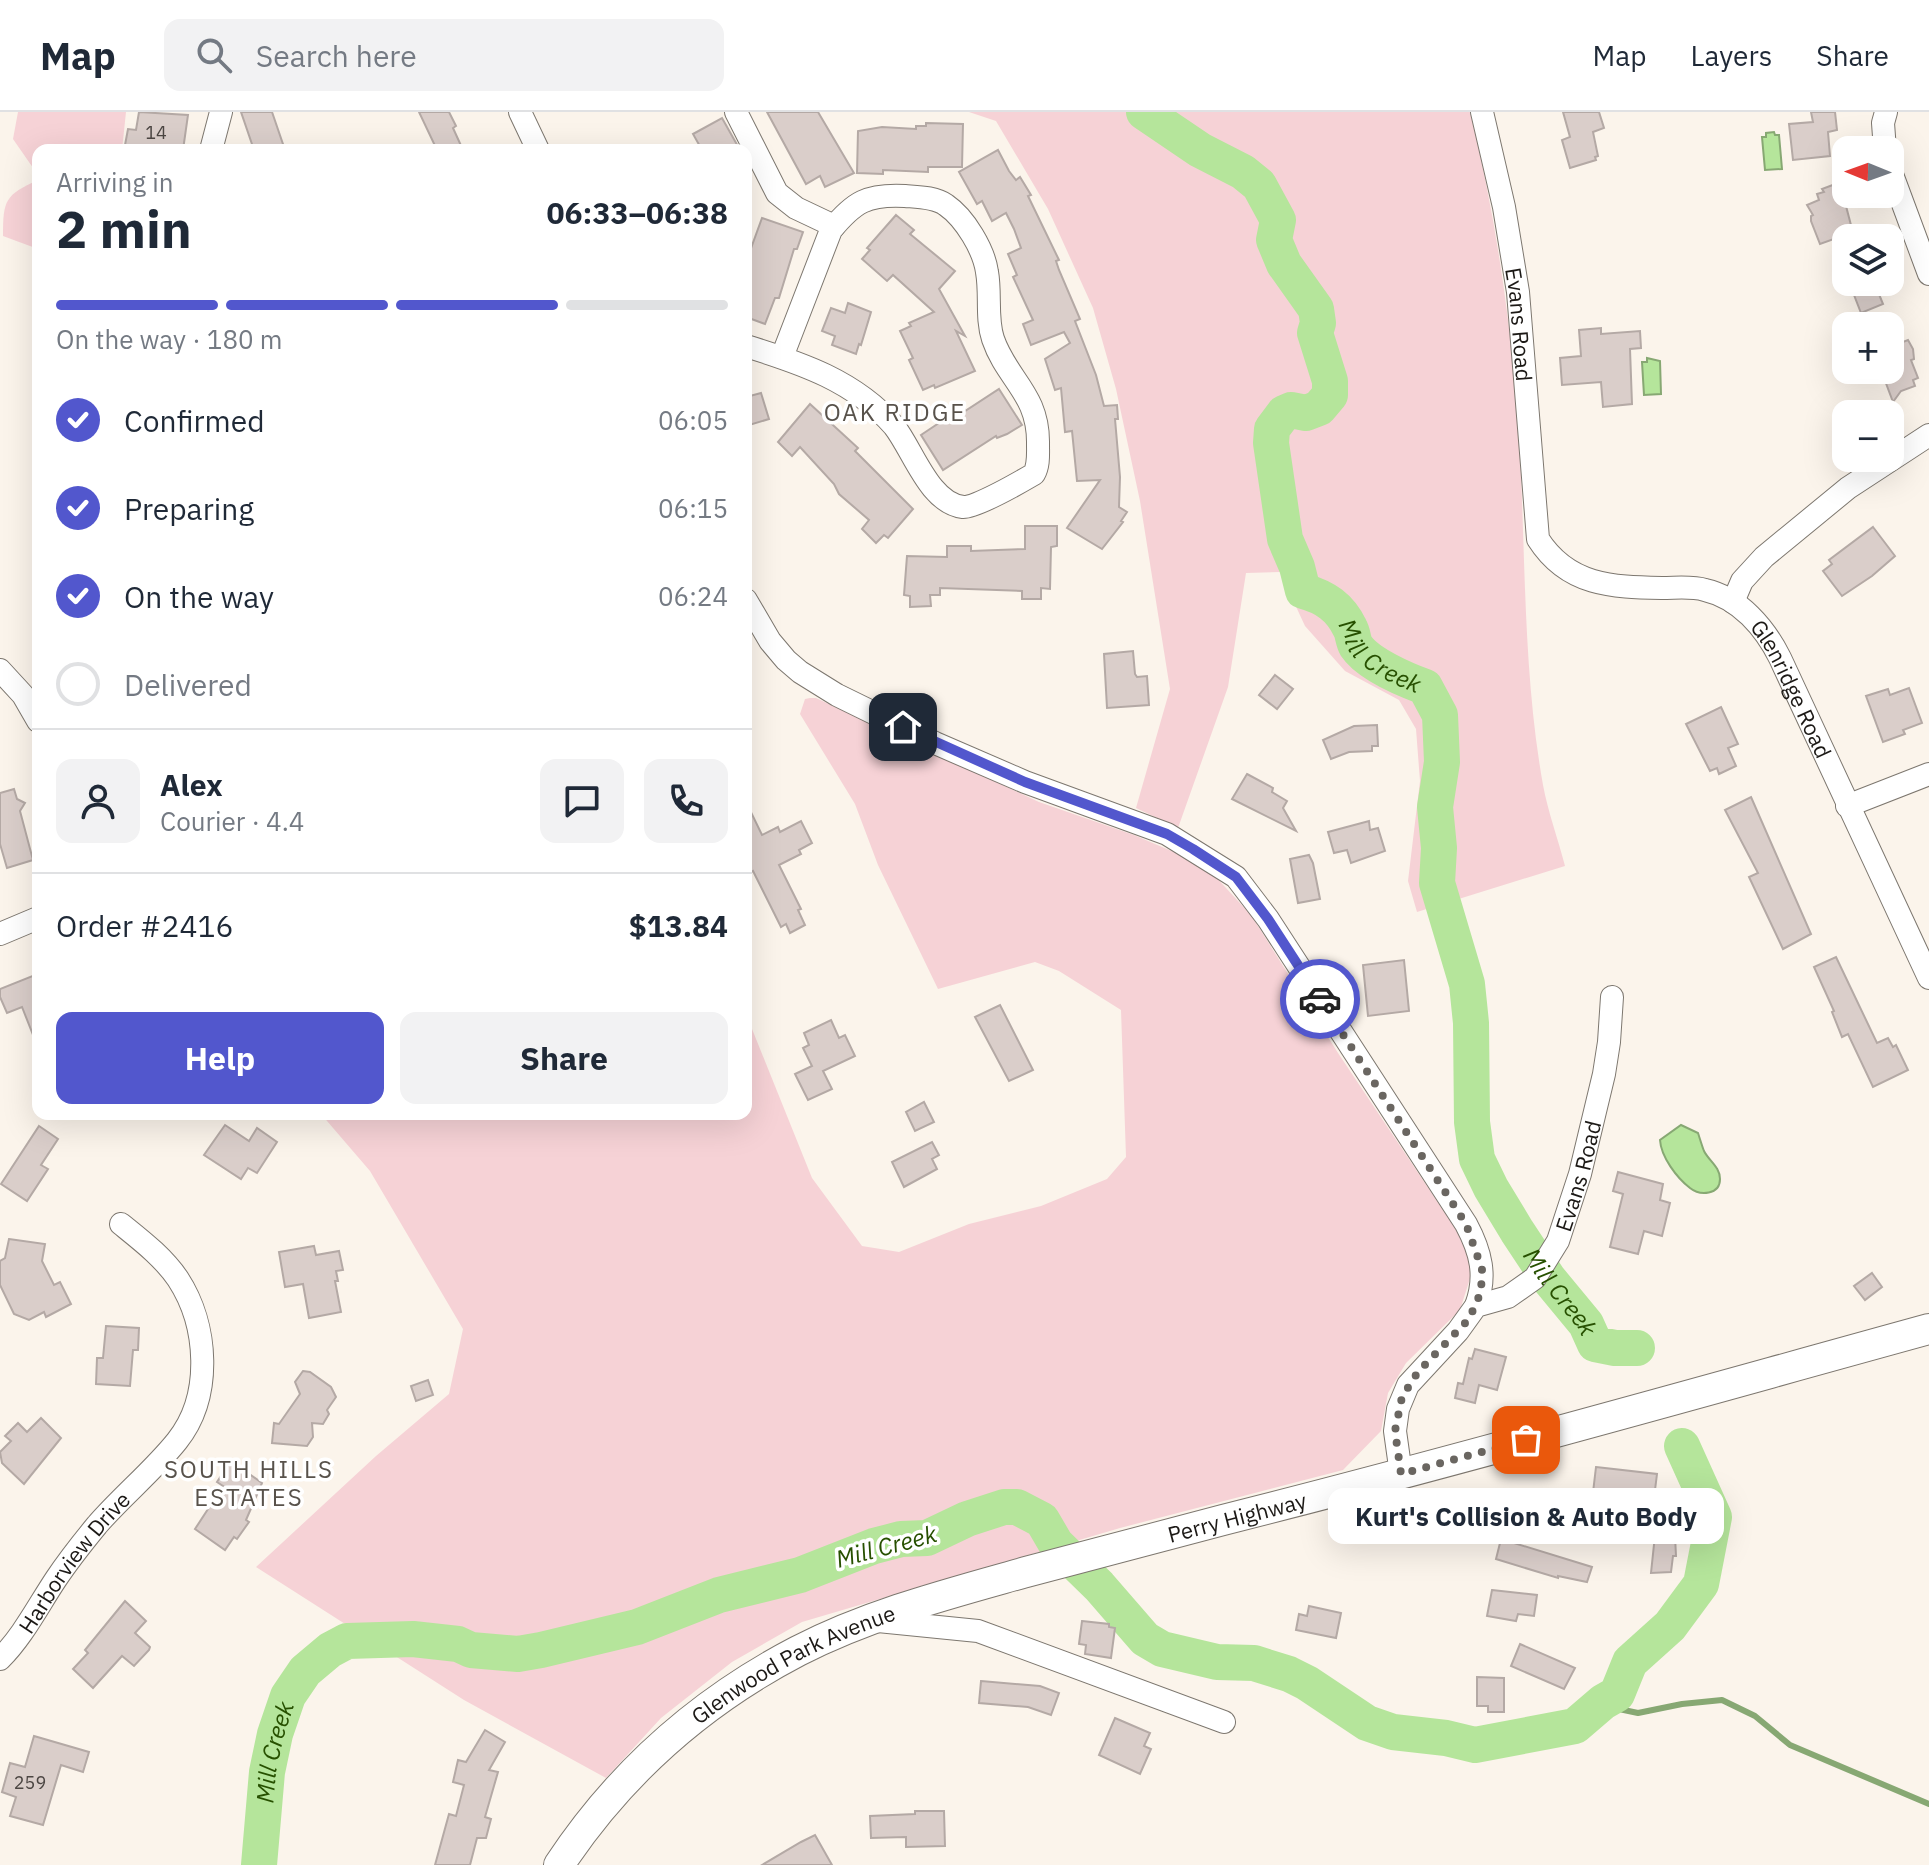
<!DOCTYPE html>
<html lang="en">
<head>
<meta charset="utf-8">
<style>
	:root { --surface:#fff; --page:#f2f2f3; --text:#1f2937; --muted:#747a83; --line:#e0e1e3; --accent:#5257cd }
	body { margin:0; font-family:"IBM Plex Sans",sans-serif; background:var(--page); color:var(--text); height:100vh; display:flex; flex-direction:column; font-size:30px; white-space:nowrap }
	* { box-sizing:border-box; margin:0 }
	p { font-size:26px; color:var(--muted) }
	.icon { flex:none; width:44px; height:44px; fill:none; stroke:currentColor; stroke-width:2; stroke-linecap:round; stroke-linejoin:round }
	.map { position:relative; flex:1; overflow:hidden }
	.details { position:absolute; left:32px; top:32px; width:720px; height:976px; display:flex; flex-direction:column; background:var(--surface); border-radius:16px; box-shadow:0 8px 32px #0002 }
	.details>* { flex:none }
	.needle { width:52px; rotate:271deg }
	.fabs { position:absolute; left:1832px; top:24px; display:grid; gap:16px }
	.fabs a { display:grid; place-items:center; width:72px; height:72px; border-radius:16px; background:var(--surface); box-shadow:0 8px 32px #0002; font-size:40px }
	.pin { position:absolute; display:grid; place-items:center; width:68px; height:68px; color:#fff; margin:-34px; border-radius:16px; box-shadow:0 4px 12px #0006 }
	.courier { position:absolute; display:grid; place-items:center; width:80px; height:80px; margin:-40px; border:6px solid #5257cd; border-radius:50%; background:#fff; color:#222; box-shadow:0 2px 10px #0007 }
	.bubble { position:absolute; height:56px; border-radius:16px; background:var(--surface); box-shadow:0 8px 32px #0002; font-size:26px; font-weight:700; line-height:56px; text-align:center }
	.summary em { font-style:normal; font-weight:700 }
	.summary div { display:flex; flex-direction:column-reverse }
	.summary { display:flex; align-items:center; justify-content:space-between; height:136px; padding:0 24px }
	h1 { font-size:52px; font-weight:700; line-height:60px }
	.bar { display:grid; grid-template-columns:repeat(4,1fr); gap:12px 8px; align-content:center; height:96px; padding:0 24px }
	.bar i { height:10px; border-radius:6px; background:var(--line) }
	.bar .on { background:var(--accent) }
	.bar p { grid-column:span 4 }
	.line { display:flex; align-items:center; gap:20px; padding:0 24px; border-top:2px solid var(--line) }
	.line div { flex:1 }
	.round { display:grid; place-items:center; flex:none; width:84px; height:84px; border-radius:16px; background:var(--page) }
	ol { padding:0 24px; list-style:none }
	li { display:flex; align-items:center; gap:24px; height:88px }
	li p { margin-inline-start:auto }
	li .icon { padding:8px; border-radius:50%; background:var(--accent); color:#fff; stroke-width:4 }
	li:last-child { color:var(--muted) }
	li i { width:44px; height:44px; border:4px solid var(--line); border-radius:50% }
	.action { display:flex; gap:16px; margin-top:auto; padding:16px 24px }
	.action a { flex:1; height:92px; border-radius:16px; background:var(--accent); color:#fff; font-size:32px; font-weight:700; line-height:92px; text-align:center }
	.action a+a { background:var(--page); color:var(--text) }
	header { display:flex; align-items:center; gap:48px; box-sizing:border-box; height:112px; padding:0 40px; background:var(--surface); border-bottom:2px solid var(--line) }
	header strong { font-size:38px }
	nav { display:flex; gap:44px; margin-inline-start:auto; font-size:28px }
	.search { width:560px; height:72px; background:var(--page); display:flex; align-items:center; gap:20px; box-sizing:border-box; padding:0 28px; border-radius:16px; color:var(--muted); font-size:30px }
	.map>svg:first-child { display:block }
	.green { fill:#f6d2d6 }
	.water { fill:#b5e59b; stroke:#87a873; stroke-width:2 }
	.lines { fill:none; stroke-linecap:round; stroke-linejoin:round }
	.stream { stroke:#87a873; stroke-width:6 }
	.river { stroke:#b5e59b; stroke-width:36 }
	.building { fill:#daceca; stroke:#b4a9a5; stroke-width:2 }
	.street-casing { stroke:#7d776f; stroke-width:24 }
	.secondary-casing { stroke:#7d776f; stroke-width:32 }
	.street { stroke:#fff; stroke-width:22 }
	.secondary { stroke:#fff; stroke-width:30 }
	.done { stroke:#6a6661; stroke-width:8; stroke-dasharray:0 14.4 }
	.route { stroke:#5257cd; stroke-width:10 }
	.labels { text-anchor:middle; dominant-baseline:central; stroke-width:7; stroke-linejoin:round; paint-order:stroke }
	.number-label { font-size:18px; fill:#4c4643 }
	.street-label { font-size:22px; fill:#1c1916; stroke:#fff }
	.neighbourhood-label { font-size:24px; letter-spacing:2px; fill:#58524b; stroke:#fff }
	.water-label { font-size:24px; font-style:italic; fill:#275000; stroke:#fff }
</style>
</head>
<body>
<header>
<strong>Map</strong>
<div class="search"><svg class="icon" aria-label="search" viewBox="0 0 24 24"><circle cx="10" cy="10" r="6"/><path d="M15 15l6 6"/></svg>Search here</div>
<nav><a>Map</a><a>Layers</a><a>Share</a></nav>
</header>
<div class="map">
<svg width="1929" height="1753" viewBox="0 0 1929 1753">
	<rect width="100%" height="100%" fill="#fbf4eb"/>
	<g class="green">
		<polygon points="18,0 126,0 122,38 38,38 38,63 13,27"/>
		<path d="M969,0H1470C1493,92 1507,186 1516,280C1527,410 1520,544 1543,673C1548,700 1558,727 1565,754L1417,800L1408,769L1420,669L1416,617L1399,588L1345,559L1305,514L1280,460L1246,461L1228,575L1178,716L1136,696L1170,577L1140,389L1116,277L1093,196L1048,97L996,9Z"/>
		<path d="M38,68V137L3,124C3,88 5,83 38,68Z"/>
		<polygon points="810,586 816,586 1039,690 1134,723 1188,746 1214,763 1251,803 1338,941 1463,1128 1473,1157 1460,1198 1406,1251 1388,1281 1381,1319 1343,1358 1120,1416 802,1510 732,1550 661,1606 606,1666 464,1588 256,1455 376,1344 449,1282 463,1217 370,1059 321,1002 746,1002 746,902 812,1066 862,1134 899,1140 969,1112 1041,1094 1107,1067 1126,1045 1121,898 1059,859 1035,850 938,877 878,753 855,692 800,602 805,587"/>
	</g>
	<g class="water">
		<polygon points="1774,20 1775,23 1779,23 1782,57 1765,58 1762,25 1766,25 1766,21"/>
		<polygon points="1647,246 1660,249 1661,282 1644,283 1642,250 1647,250"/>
		<path d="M1681,1013L1698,1021C1700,1027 1702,1034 1704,1039C1709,1049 1720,1055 1720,1067C1720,1083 1700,1084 1690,1076C1677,1066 1661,1045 1660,1028Z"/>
	</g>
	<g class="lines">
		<polyline class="stream" points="1600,1593 1638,1601 1682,1592 1722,1588 1755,1604 1790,1633 1929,1692"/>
		<g class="river">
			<path id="s1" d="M1144,0L1200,38L1243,60L1259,73L1278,108L1274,128L1284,152L1316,197L1318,211L1315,221L1330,269V283L1319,296L1306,301L1291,298L1284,301L1272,317L1271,331L1285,427L1297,455L1303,479C1325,485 1340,495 1350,516C1353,521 1353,529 1356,534C1368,552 1406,568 1425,575L1440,603L1442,650L1435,695L1439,736L1437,771L1467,872L1471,911L1472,1010L1477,1047L1491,1076L1517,1119L1548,1166L1586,1212L1595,1232L1615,1236H1637"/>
			<path id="s2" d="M259,1753L267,1660L275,1622L288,1584L305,1559L330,1538L347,1529L413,1527L458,1532L471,1538L518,1542L541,1538L637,1515L719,1483L800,1463L874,1434L901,1427L927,1426L967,1407L1004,1395H1017L1042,1408L1056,1432L1099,1474L1145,1527L1162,1537L1217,1550L1254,1551L1289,1562L1307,1571L1367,1611L1393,1620L1446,1626L1475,1633L1575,1614L1603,1590L1617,1582L1630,1550L1670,1514L1701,1472L1714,1405L1682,1334"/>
		</g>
	</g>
	<g class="building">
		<polygon points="139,0 188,3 183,38 133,38 133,35 125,33 128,17 136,18"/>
		<polygon points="241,0 272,0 285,38 254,38"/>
		<polygon points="419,0 449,0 456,14 453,16 463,38 437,38"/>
		<polygon points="767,0 818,0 854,61 825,75 820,64 806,72"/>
		<polygon points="1563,0 1599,0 1604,16 1593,20 1598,44 1595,45 1596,48 1570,56 1562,28 1570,25"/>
		<polygon points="1811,0 1835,0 1837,18 1828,20 1830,44 1793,48 1789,12 1813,10"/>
		<polygon points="722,6 740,38 702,38 693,22"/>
		<polygon points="926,11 963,12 962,55 928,55 928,60 883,58 883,62 857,61 858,19 882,15 916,17 916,14 926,14"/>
		<polygon points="998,38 1009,59 1016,68 1020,65 1031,83 1028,84 1059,148 1056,149 1059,158 1080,207 1075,209 1096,263 1104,294 1117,293 1118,307 1115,307 1120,365 1119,395 1127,400 1121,409 1123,410 1102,437 1067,416 1100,368 1077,369 1072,319 1065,320 1061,276 1055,278 1045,247 1070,231 1064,220 1031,233 1023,212 1033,208 1013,165 1017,163 1008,142 1021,136 1014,117 1006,101 992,109 982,89 977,92 959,60"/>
		<polygon points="1846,68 1846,94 1852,117 1847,119 1848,122 1820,132 1811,109 1811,104 1813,103 1807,93 1819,88 1817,82 1824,80 1822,77"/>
		<polygon points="896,103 914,118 910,122 955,159 939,177 965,224 956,219 975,259 935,276 934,273 923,278 909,248 913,246 900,219 911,214 909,211 934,200 893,163 887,169 862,147 870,138 867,136"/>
		<polygon points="762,106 803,120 797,137 794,137 779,186 775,186 765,212 746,205 746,150"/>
		<polygon points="1849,170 1874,170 1883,192 1861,201"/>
		<polygon points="848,191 871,200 861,233 859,232 856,242 832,233 835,224 822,219 831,196 845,201"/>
		<polygon points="1601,216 1601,222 1640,219 1641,236 1630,237 1632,292 1603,295 1601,270 1562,273 1560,246 1581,244 1579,218"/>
		<polygon points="1908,228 1913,237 1914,247 1911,248 1918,266 1913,268 1915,274 1901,279 1893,290 1881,258 1890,258 1890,235"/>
		<polygon points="999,277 1022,313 1007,322 997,326 996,324 943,358 921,323 960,297 962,301"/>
		<polygon points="761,281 769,307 746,314 746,285"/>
		<polygon points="810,292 858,336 855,339 913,397 888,426 884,423 876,431 862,417 869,408 839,382 834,372 800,335 792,344 778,330"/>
		<polygon points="1025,414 1057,414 1057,434 1051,435 1050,477 1041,476 1041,487 1022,487 1022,479 940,476 940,483 930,483 931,494 910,495 910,484 904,483 907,444 947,445 947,434 971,434 971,439 1025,437"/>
		<polygon points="1873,415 1895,444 1872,464 1842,484 1823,459 1832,452 1829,448"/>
		<polygon points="1133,539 1135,562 1137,565 1147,564 1149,593 1107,596 1104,542"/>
		<polygon points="1275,563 1293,577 1277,597 1259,583"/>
		<polygon points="1909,576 1922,611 1903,618 1905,622 1883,630 1866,584 1888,577 1890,583"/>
		<polygon points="1721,595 1738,632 1728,636 1736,654 1719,662 1717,656 1710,659 1686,612"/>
		<polygon points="1377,613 1378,634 1372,634 1372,639 1349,640 1331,647 1323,628 1354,614"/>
		<polygon points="1247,662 1273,676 1272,680 1287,689 1283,696 1296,719 1232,687"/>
		<polygon points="14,677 17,687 25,691 20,699 33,748 7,756 0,732 0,681"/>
		<polygon points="1751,685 1811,822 1783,837 1749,765 1758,761 1725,698"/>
		<polygon points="746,690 762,723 778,715 780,720 801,709 812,731 799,738 801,742 779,753 801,797 798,798 805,813 790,821 786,812 781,815 753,759 746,763"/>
		<polygon points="1369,709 1370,718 1378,716 1385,739 1351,751 1347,738 1334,741 1328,720"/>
		<polygon points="1309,743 1313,751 1320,787 1298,791 1290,747"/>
		<polygon points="1836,845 1877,931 1888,926 1893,935 1896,933 1908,958 1873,975 1848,922 1842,925 1832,900 1834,899 1814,855"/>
		<polygon points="1404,848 1409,899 1368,904 1363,853"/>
		<polygon points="35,863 38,872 37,933 22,895 7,901 0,885 0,877"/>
		<polygon points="1000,893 1033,958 1009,969 975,905"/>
		<polygon points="831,908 839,926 845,923 855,944 823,959 832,977 808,988 795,962 812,954 803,936 809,933 804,921"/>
		<polygon points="924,990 934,1010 915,1019 906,1000"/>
		<polygon points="225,1013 249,1029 257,1016 277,1030 257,1061 248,1056 241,1067 204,1043"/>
		<polygon points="39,1014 58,1027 41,1053 48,1057 27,1089 1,1072"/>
		<polygon points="932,1030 939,1043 932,1047 937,1057 904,1075 892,1050"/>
		<polygon points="1618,1060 1663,1072 1660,1088 1670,1091 1662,1124 1644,1119 1638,1142 1610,1135 1623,1082 1613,1079"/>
		<polygon points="9,1127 45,1132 42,1149 54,1173 60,1170 71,1192 46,1205 44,1200 29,1208 14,1202 0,1173 0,1149 5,1146"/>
		<polygon points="314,1134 316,1143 339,1139 343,1158 336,1159 338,1169 335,1169 341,1200 309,1206 303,1172 285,1175 279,1140"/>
		<polygon points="1872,1161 1882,1175 1865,1188 1854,1174"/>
		<polygon points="106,1214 139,1216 138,1238 133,1238 130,1274 96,1272 97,1246 103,1246"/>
		<polygon points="1475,1237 1506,1245 1497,1278 1479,1273 1475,1291 1455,1286 1458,1271 1463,1272 1469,1246 1472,1247"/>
		<polygon points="303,1259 310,1260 331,1275 336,1285 327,1298 329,1302 323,1312 312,1311 313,1325 307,1334 272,1331 274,1311 279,1312 300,1282 295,1270"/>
		<polygon points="428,1268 433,1283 416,1289 411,1274"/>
		<polygon points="41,1306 61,1326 24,1372 2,1351 0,1340 11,1329 5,1324 18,1311 27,1320"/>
		<polygon points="231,1349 262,1371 246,1408 249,1410 237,1427 234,1425 225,1438 195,1417 223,1374 217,1370"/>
		<polygon points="1596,1355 1657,1362 1653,1394 1617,1392 1608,1430 1506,1407 1512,1384 1548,1393 1552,1379 1592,1389"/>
		<polygon points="1655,1423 1675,1424 1676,1444 1673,1444 1671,1460 1651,1461"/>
		<polygon points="1501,1427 1592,1455 1587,1470 1558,1464 1558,1466 1496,1447"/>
		<polygon points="1492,1478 1537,1483 1534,1504 1518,1502 1516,1509 1487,1504"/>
		<polygon points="125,1489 146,1509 135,1521 150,1535 149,1538 134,1554 122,1544 93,1576 73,1557 88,1541 85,1538"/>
		<polygon points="1309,1494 1341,1501 1336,1526 1296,1518 1299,1502 1307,1504"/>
		<polygon points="1082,1509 1109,1512 1109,1515 1115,1516 1111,1546 1085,1542 1086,1533 1079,1532"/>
		<polygon points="1520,1532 1575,1556 1564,1577 1511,1554"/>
		<polygon points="1477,1565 1504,1566 1504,1600 1488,1600 1488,1594 1477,1594"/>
		<polygon points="981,1569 1040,1574 1059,1581 1051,1603 1028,1595 979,1591"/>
		<polygon points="1115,1606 1150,1621 1144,1634 1151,1637 1140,1662 1099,1643"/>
		<polygon points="485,1618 505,1630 489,1658 498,1660 485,1705 491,1707 486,1726 477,1726 470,1753 435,1753 449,1702 456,1704 464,1673 453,1670 458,1648 466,1650"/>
		<polygon points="34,1624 89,1640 83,1660 61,1653 43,1713 10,1704 16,1685 2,1680 10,1651 25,1655"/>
		<polygon points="915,1699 944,1699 945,1734 906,1735 906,1725 871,1726 870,1704 915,1702"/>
		<polygon points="815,1723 832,1753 762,1753 801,1730"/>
	</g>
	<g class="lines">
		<g class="street-casing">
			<g id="street">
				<polyline points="520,0 538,38"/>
				<polyline points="736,0 777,81 796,96 834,114"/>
				<path id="s3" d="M1482,0L1504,95L1518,180L1538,427C1568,474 1612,475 1662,476C1677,476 1692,474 1705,478C1740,486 1765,516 1780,546L1929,866"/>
				<polyline points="211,38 221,0"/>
				<polyline points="1885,38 1883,11 1886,0"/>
				<polyline points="1890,57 1929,162"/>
				<path d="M746,234C801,251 855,269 894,314C913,338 929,391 963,395C974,397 1022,369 1034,362C1039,353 1038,343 1038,332C1039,282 1007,268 993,227C986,206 991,182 987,160C984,138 965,106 946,93C935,85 917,85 905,84C867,82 854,90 831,118L782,245"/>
				<path d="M746,488L770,529L786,548L800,560L837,583L935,631L1025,670L1167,722L1236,765L1268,807L1466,1112C1481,1140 1487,1164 1476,1194"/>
				<polyline points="1733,490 1742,469 1764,445 1848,376 1929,323"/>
				<polyline points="0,558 23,583 38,609"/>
				<polyline points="1847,694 1929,662"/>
				<polyline points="0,822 38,806"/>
				<path id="s4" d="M1401,1362L1395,1319L1398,1297L1408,1273L1458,1219L1476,1194L1508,1185L1535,1166L1558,1129L1580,1062L1604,962L1609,930L1612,885"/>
				<polyline points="878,1509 978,1519 1224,1610"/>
				<path id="s5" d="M0,1547C23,1524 38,1494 56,1467C68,1449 83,1430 97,1413C122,1384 153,1359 177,1329C213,1284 208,1213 178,1167C163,1145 142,1129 121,1112"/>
			</g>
		</g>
		<g class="secondary-casing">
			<g id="secondary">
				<path id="s6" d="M559,1753C620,1661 700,1590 798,1539C870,1502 948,1482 1026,1460C1108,1438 1191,1416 1274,1395C1493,1339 1711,1277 1929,1217"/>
			</g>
		</g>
		<use href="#street" class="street"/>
		<use href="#secondary" class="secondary"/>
	</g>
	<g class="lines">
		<polyline class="done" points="1320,887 1466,1112 1482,1157 1481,1180 1469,1207 1418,1260 1402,1285 1395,1319 1401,1362 1526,1328"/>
		<polyline class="route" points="903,615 1025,670 1167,722 1193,737 1236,765 1268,807 1320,887"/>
	</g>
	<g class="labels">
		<g class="number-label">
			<text x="156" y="20">14</text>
			<text x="30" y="1670">259</text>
		</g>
		<g class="street-label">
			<text stroke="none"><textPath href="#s3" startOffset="216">Evans Road</textPath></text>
			<text stroke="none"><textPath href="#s3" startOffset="752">Glenridge Road</textPath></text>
			<text stroke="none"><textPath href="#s4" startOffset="374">Evans Road</textPath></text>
			<text stroke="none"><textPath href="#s6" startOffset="784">Perry Highway</textPath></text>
			<text stroke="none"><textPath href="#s5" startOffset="122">Harborview Drive</textPath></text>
			<text stroke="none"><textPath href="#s6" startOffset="314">Glenwood Park Avenue</textPath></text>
		</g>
		<g class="neighbourhood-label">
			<text x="895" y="300">OAK RIDGE</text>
			<text x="249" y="1357">SOUTH HILLS<tspan x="249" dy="28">ESTATES</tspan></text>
		</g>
		<g class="water-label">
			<text stroke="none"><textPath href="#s1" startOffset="712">Mill Creek</textPath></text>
			<text stroke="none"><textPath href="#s1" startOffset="1408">Mill Creek</textPath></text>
			<text transform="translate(886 1434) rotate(-15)">Mill Creek</text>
			<text stroke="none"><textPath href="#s2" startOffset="114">Mill Creek</textPath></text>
		</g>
	</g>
</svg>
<div class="fabs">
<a><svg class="needle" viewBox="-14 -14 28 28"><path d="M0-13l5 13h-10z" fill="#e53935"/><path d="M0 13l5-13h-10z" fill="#747a83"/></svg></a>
<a><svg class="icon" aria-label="layers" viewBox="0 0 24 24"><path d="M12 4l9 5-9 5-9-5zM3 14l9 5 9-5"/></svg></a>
<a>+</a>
<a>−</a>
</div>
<div class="pin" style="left:1526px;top:1328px;background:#ea580c"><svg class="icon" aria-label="bag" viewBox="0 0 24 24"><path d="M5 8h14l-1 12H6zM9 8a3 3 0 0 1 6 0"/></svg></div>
<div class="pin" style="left:903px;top:615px;background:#1f2937"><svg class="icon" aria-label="home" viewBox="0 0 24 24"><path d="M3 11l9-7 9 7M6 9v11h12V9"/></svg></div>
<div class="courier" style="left:1320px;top:887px"><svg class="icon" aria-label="car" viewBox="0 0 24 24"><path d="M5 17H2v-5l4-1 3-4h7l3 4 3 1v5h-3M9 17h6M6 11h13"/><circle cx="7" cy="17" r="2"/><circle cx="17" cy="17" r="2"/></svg></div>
<div class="bubble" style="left:1328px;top:1376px;width:396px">Kurt's Collision &amp; Auto Body</div>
<section class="details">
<div class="summary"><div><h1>2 min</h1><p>Arriving in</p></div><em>06:33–06:38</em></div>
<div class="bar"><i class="on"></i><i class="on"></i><i class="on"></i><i></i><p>On the way · 180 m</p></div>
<ol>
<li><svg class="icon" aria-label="check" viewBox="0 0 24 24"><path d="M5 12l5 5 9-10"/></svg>Confirmed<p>06:05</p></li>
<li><svg class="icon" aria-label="check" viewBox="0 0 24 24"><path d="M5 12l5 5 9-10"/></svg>Preparing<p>06:15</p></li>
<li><svg class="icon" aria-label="check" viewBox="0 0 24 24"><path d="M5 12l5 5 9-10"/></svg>On the way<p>06:24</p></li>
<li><i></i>Delivered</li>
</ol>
<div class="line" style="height:144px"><a class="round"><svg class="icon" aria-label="person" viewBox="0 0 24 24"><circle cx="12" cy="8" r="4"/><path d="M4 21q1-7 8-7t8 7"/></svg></a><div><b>Alex</b><p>Courier · 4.4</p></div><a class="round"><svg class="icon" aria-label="chat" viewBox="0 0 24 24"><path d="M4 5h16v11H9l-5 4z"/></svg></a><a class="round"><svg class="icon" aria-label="phone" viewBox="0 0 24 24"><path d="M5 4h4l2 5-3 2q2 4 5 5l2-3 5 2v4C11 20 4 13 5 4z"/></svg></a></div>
<div class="line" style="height:104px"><div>Order #2416</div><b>$13.84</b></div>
<div class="action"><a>Help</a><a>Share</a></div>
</section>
</div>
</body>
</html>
